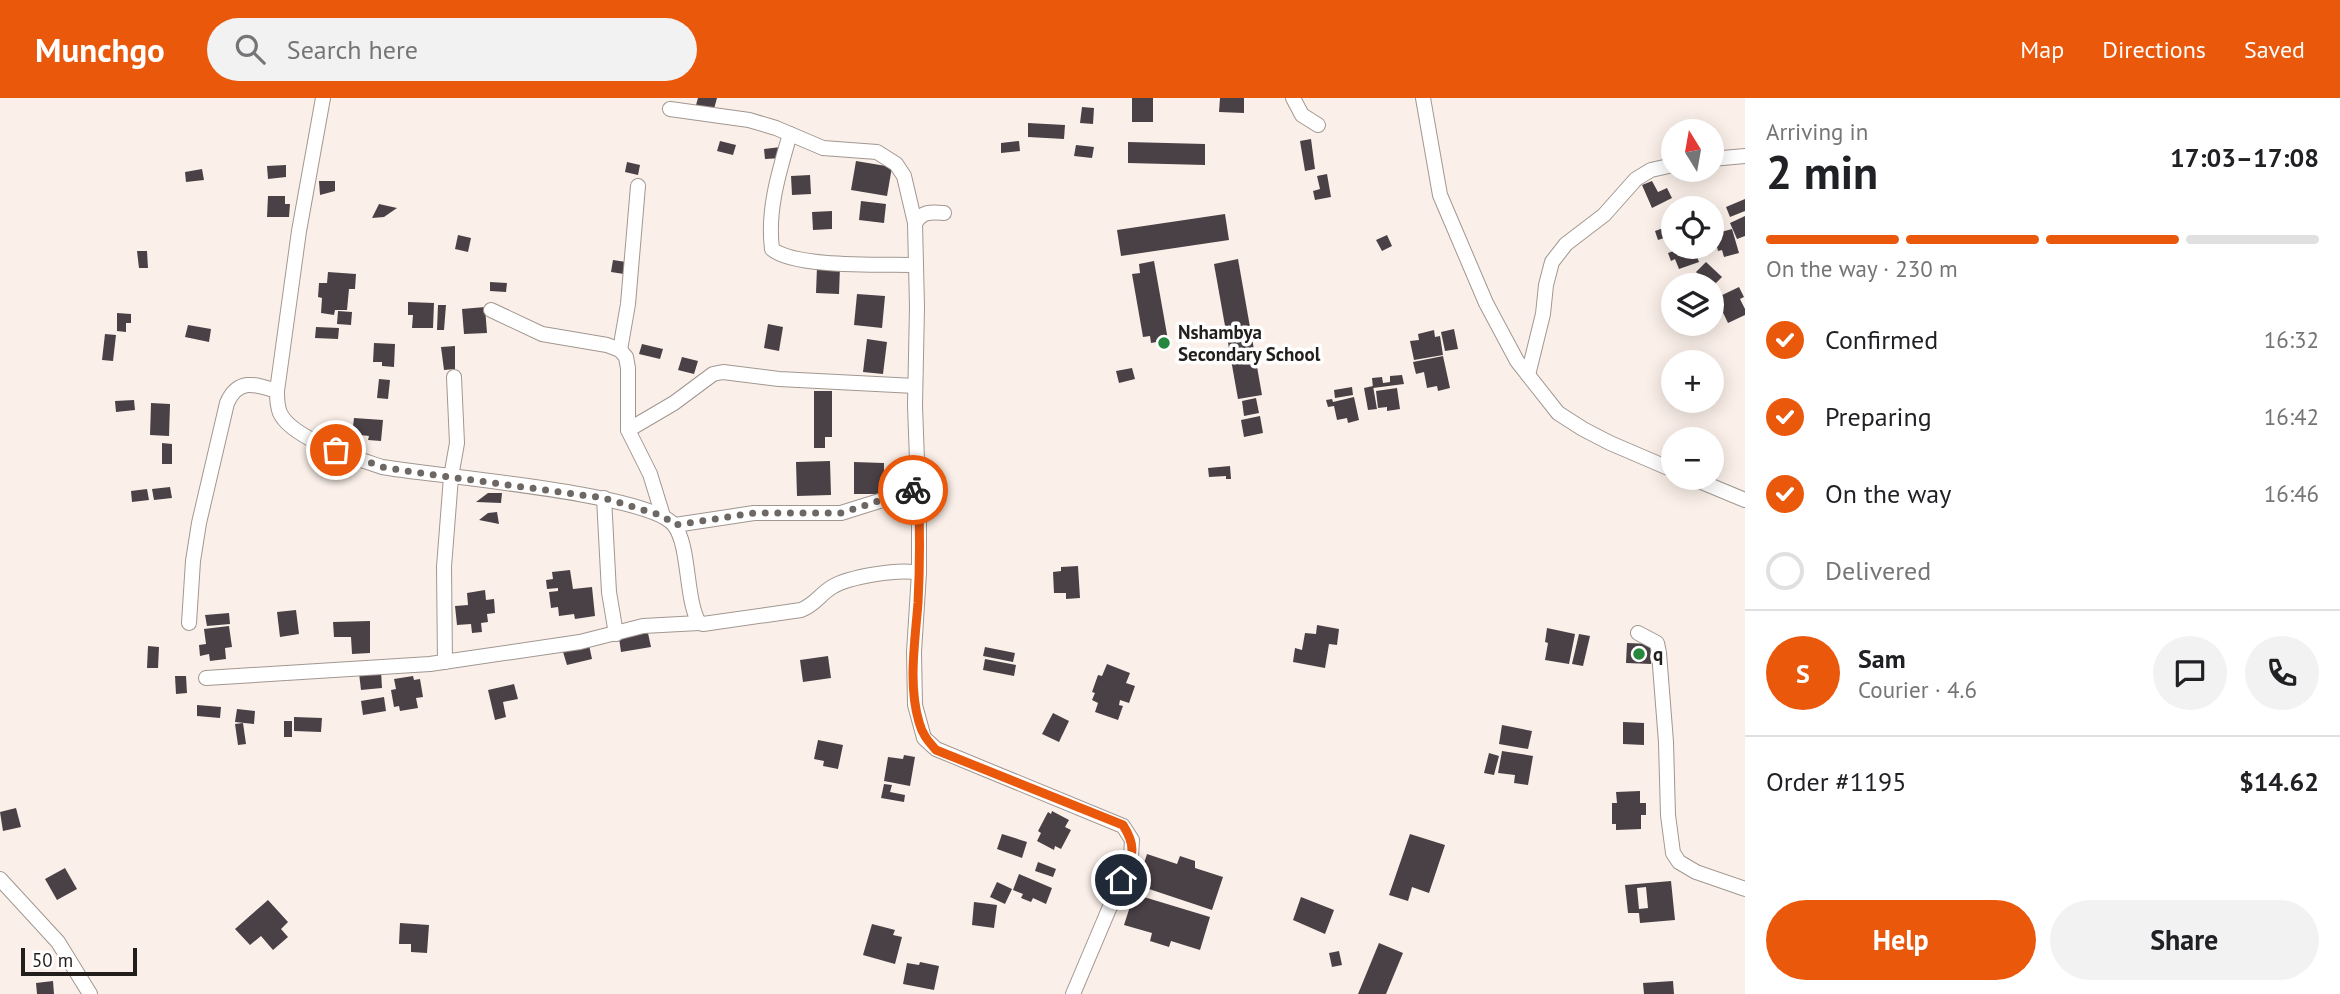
<!DOCTYPE html>
<html lang="en">
<head>
<meta charset="utf-8">
<style>
	:root { --surface:#fff; --page:#f2f2f2; --text:#202124; --muted:#757577; --line:#e0e0e0; --accent:#ea580c }
	body { margin:0; font-family:"PT Sans",sans-serif; background:var(--page); color:var(--text); height:100vh; display:flex; flex-direction:column; font-size:26px; white-space:nowrap }
	* { box-sizing:border-box; margin:0 }
	p { font-size:23px; color:var(--muted) }
	.icon { flex:none; width:38px; height:38px; fill:none; stroke:currentColor; stroke-width:2; stroke-linecap:round; stroke-linejoin:round }
	.map { position:relative; flex:1; overflow:hidden }
	.drawer { display:flex; flex-direction:column; background:var(--surface); width:595px }
	.drawer>* { flex:none }
	.needle { width:46px; rotate:349deg }
	.fabs { position:absolute; left:1661px; top:21px; display:grid; gap:14px }
	.fabs a { display:grid; place-items:center; width:63px; height:63px; border-radius:50%; background:var(--surface); box-shadow:0 4px 18px #0003; font-size:35px }
	.scale { position:absolute; left:21px; bottom:18px; width:116px; box-sizing:border-box; padding-left:7px; border:4px solid #221e1c; border-top:0; font-size:19px; line-height:24px; white-space:nowrap; color:#221e1c; -webkit-text-stroke:5px #fff; paint-order:stroke }
	.pin { position:absolute; display:grid; place-items:center; width:60px; height:60px; color:#fff; margin:-30px; border:4px solid #fff; border-radius:50%; box-shadow:0 2px 7px #0007 }
	.courier { position:absolute; display:grid; place-items:center; width:70px; height:70px; margin:-35px; border:5px solid #ea580c; border-radius:50%; background:#fff; color:#222; box-shadow:0 2px 9px #0007 }
	.overview em { font-style:normal; font-weight:700 }
	.overview div { display:flex; flex-direction:column-reverse }
	.overview { display:flex; align-items:center; justify-content:space-between; height:119px; padding:0 21px }
	h1 { font-size:46px; font-weight:700; line-height:52px }
	.bar { display:grid; grid-template-columns:repeat(4,1fr); gap:10px 7px; align-content:center; height:84px; padding:0 21px }
	.bar i { height:9px; border-radius:5px; background:var(--line) }
	.bar .current { background:var(--accent) }
	.bar p { grid-column:span 4 }
	.line { display:flex; align-items:center; gap:18px; padding:0 21px; border-top:2px solid var(--line) }
	.line div { flex:1 }
	.round { display:grid; place-items:center; flex:none; width:74px; height:74px; border-radius:37px; background:var(--page) }
	ol { padding:0 21px; list-style:none }
	li { display:flex; align-items:center; gap:21px; height:77px }
	li p { margin-inline-start:auto }
	li .icon { padding:7px; border-radius:50%; background:var(--accent); color:#fff; stroke-width:4 }
	li:last-child { color:var(--muted) }
	li i { width:38px; height:38px; border:4px solid var(--line); border-radius:50% }
	.button { display:flex; gap:14px; margin-top:auto; padding:14px 21px }
	.button a { flex:1; height:80px; border-radius:42px; background:var(--accent); color:#fff; font-size:28px; font-weight:700; line-height:80px; text-align:center }
	.button a+a { background:var(--page); color:var(--text) }
	header { display:flex; align-items:center; gap:42px; box-sizing:border-box; height:98px; padding:0 35px; background:var(--accent); color:#fff }
	header strong { font-size:33px }
	nav { display:flex; gap:38px; margin-inline-start:auto; font-size:24px }
	.search { width:490px; height:63px; background:var(--page); display:flex; align-items:center; gap:18px; box-sizing:border-box; padding:0 24px; border-radius:38px; color:var(--muted); font-size:26px }
	main { display:flex; flex:1; min-height:0 }
	.map>svg:first-child { display:block }
	.building { fill:#4a4146; fill-rule:evenodd }
	.lines { fill:none; stroke-linecap:round; stroke-linejoin:round }
	.street-casing { stroke:#a19791; stroke-width:16 }
	.street { stroke:#fff; stroke-width:14 }
	.done { stroke:#6e6864; stroke-width:7; stroke-dasharray:0 12.6 }
	.route { stroke:#ea580c; stroke-width:9 }
	.poi-dot { fill:#25883c; stroke:#fff; stroke-width:2.5 }
	.labels { text-anchor:middle; dominant-baseline:central; stroke-width:7; stroke-linejoin:round; paint-order:stroke }
	.poi-label { font-size:19px; font-weight:bold; fill:#221e1c; stroke:#fff; text-anchor:start }
</style>
</head>
<body>
<header>
<strong>Munchgo</strong>
<div class="search"><svg class="icon" aria-label="search" viewBox="0 0 24 24"><circle cx="10" cy="10" r="6"/><path d="M15 15l6 6"/></svg>Search here</div>
<nav><a>Map</a><a>Directions</a><a>Saved</a></nav>
</header>
<main>
<div class="map">
<svg width="1745" height="896" viewBox="0 0 1745 896">
	<rect width="100%" height="100%" fill="#fbf0e9"/>
	<g class="building">
		<polygon points="698,0 717,0 714,11 696,7"/>
		<rect x="1132" y="0" width="21" height="24"/>
		<polygon points="1220,0 1244,0 1244,15 1219,14"/>
		<polygon points="1082,9 1094,10 1093,26 1080,25"/>
		<polygon points="1028,25 1065,27 1064,41 1028,39"/>
		<polygon points="1311,41 1315,71 1305,73 1300,43"/>
		<polygon points="720,43 736,47 733,57 717,53"/>
		<polygon points="1019,43 1020,53 1001,55 1001,45"/>
		<polygon points="1128,44 1205,46 1205,67 1128,65"/>
		<polygon points="1076,47 1094,49 1092,60 1074,58"/>
		<polygon points="781,49 782,60 765,61 764,51"/>
		<polygon points="856,63 892,69 887,98 851,92"/>
		<polygon points="627,64 640,67 638,77 625,74"/>
		<polygon points="286,67 286,79 268,81 267,68"/>
		<polygon points="202,71 204,82 186,84 185,74"/>
		<polygon points="1327,76 1331,99 1315,102 1313,93 1320,91 1317,78"/>
		<polygon points="810,77 811,96 792,97 791,78"/>
		<polygon points="319,83 335,83 335,93 320,97"/>
		<polygon points="1652,83 1658,94 1667,90 1672,100 1652,110 1642,87"/>
		<polygon points="268,98 285,98 285,106 290,106 289,119 267,119"/>
		<polygon points="1745,101 1745,113 1730,119 1726,109"/>
		<polygon points="861,103 886,106 884,125 859,122"/>
		<polygon points="379,106 397,110 384,119 372,120"/>
		<polygon points="832,113 832,131 813,132 812,114"/>
		<polygon points="1225,116 1229,142 1121,158 1117,132"/>
		<polygon points="1745,118 1745,138 1737,141 1730,125"/>
		<polygon points="1673,122 1673,137 1658,142 1655,133 1669,128 1668,124"/>
		<polygon points="1732,131 1739,155 1724,159 1722,152 1718,153 1714,136"/>
		<polygon points="458,137 471,140 468,154 455,151"/>
		<polygon points="1387,137 1392,148 1382,153 1376,142"/>
		<polygon points="1685,149 1689,155 1695,153 1699,164 1679,171 1675,161 1671,163 1668,155"/>
		<polygon points="137,153 147,153 148,170 139,170"/>
		<polygon points="1238,161 1262,297 1238,301 1214,166"/>
		<polygon points="613,162 626,164 624,176 611,174"/>
		<polygon points="1154,163 1168,242 1151,245 1150,238 1143,239 1132,176 1140,175 1139,166"/>
		<polygon points="1706,164 1722,179 1712,189 1696,174"/>
		<polygon points="817,169 840,169 839,196 816,195"/>
		<polygon points="328,174 356,176 355,191 349,191 347,212 335,212 334,217 321,215 322,200 318,199 319,185 327,185"/>
		<polygon points="490,184 507,185 506,194 490,193"/>
		<polygon points="1739,189 1744,199 1740,201 1745,211 1745,217 1728,225 1716,200"/>
		<polygon points="857,196 885,198 882,230 854,227"/>
		<polygon points="408,204 434,205 433,230 412,230 413,217 408,217"/>
		<polygon points="438,207 446,207 444,232 437,232"/>
		<polygon points="485,209 487,235 464,236 462,211"/>
		<polygon points="338,213 352,214 351,227 337,226"/>
		<polygon points="117,215 131,216 131,225 126,225 126,234 117,233"/>
		<polygon points="768,226 783,229 779,253 764,250"/>
		<polygon points="188,227 211,231 209,244 185,239"/>
		<polygon points="316,229 339,230 338,241 315,240"/>
		<polygon points="1454,231 1458,251 1445,253 1441,234"/>
		<polygon points="1434,232 1435,239 1440,238 1443,257 1414,262 1410,243 1419,242 1418,236"/>
		<polygon points="105,236 116,237 113,263 102,262"/>
		<polygon points="867,241 887,244 883,276 863,274"/>
		<polygon points="374,245 395,246 394,269 382,268 382,264 373,264"/>
		<polygon points="642,246 663,251 660,261 639,256"/>
		<polygon points="455,248 455,271 444,272 441,249"/>
		<polygon points="1443,258 1450,290 1438,293 1437,288 1427,290 1424,274 1416,276 1413,264"/>
		<polygon points="682,259 698,263 694,276 678,272"/>
		<polygon points="1132,270 1135,281 1119,285 1116,273"/>
		<polygon points="1402,277 1404,286 1373,290 1372,280 1382,279 1383,285 1390,284 1390,278"/>
		<polygon points="379,281 390,282 388,301 377,300"/>
		<polygon points="1373,288 1377,311 1368,312 1364,290"/>
		<polygon points="1352,289 1353,297 1335,300 1334,292"/>
		<polygon points="1397,290 1400,311 1387,313 1387,309 1378,310 1376,293"/>
		<polygon points="814,293 832,293 832,339 825,339 825,350 814,350"/>
		<polygon points="1354,299 1359,322 1348,325 1347,320 1337,322 1334,308 1328,309 1326,302 1332,301 1333,304"/>
		<polygon points="1256,300 1259,315 1244,318 1242,303"/>
		<polygon points="134,302 135,312 116,314 115,303"/>
		<polygon points="151,305 170,306 169,338 150,337"/>
		<polygon points="1260,318 1263,335 1244,339 1241,322"/>
		<polygon points="354,320 383,322 381,343 368,342 369,338 352,336"/>
		<polygon points="162,345 172,346 172,366 162,366"/>
		<polygon points="830,363 831,397 797,398 796,364"/>
		<polygon points="854,364 884,365 884,380 890,381 889,396 854,396"/>
		<polygon points="1230,368 1231,381 1226,381 1226,378 1209,379 1208,370"/>
		<polygon points="170,389 172,400 154,402 152,391"/>
		<polygon points="147,391 149,402 132,404 131,393"/>
		<polygon points="488,395 502,395 501,405 476,404"/>
		<polygon points="497,414 499,426 479,422 488,415"/>
		<polygon points="1078,468 1080,500 1066,501 1066,495 1054,495 1053,474 1061,473 1061,469"/>
		<polygon points="570,472 573,491 592,489 595,518 575,521 574,516 559,518 558,509 551,510 549,494 558,493 558,490 547,491 546,482 553,481 552,474"/>
		<polygon points="485,492 486,502 494,501 495,515 487,516 488,524 481,525 482,534 472,535 471,526 457,527 455,508 468,507 467,495"/>
		<polygon points="296,512 299,536 280,539 277,514"/>
		<polygon points="229,515 230,526 207,528 205,517"/>
		<polygon points="370,523 370,555 352,556 351,539 334,539 333,524"/>
		<polygon points="1317,527 1339,531 1337,547 1329,546 1325,570 1293,564 1295,550 1302,552 1305,535 1316,536"/>
		<polygon points="229,528 232,549 225,550 226,561 210,563 209,556 200,558 199,547 206,546 204,531"/>
		<polygon points="1547,530 1575,536 1569,566 1545,562 1548,545 1545,544"/>
		<polygon points="648,535 651,549 621,554 619,540"/>
		<polygon points="1579,536 1590,538 1583,568 1572,566"/>
		<polygon points="1627,545 1652,546 1651,566 1626,565"/>
		<polygon points="589,547 592,561 567,567 563,554"/>
		<polygon points="148,548 159,549 158,570 147,570"/>
		<polygon points="985,549 1015,555 1013,564 983,558"/>
		<polygon points="828,558 831,580 803,584 800,562"/>
		<polygon points="985,561 1016,567 1014,578 983,572"/>
		<polygon points="1107,566 1130,575 1126,585 1135,588 1129,605 1120,602 1119,607 1123,608 1118,622 1095,614 1098,605 1092,602 1095,595 1092,594 1098,577 1102,578"/>
		<polygon points="381,573 382,590 361,592 359,575"/>
		<polygon points="175,578 186,578 187,595 176,596"/>
		<polygon points="413,578 414,582 420,581 423,599 416,600 418,610 400,613 399,608 394,609 391,592 396,591 394,581"/>
		<polygon points="514,586 518,601 503,604 506,619 495,622 488,592"/>
		<polygon points="384,599 386,613 363,617 361,603"/>
		<polygon points="197,607 221,609 220,620 197,618"/>
		<polygon points="237,611 255,613 254,626 235,624"/>
		<polygon points="1053,615 1069,623 1059,644 1042,636"/>
		<polygon points="294,619 322,620 321,634 294,633"/>
		<rect x="284" y="623" width="8" height="16"/>
		<polygon points="1623,624 1644,625 1644,647 1623,646"/>
		<polygon points="243,625 246,646 238,647 235,626"/>
		<polygon points="1502,627 1532,633 1528,651 1499,646"/>
		<polygon points="818,642 843,647 838,671 823,668 824,663 814,661"/>
		<polygon points="1502,653 1533,658 1528,687 1514,685 1515,677 1498,675"/>
		<polygon points="1489,655 1499,658 1494,677 1484,675"/>
		<polygon points="904,657 915,659 910,688 884,683 888,659 903,661"/>
		<polygon points="884,686 892,687 890,694 905,697 904,704 881,700"/>
		<polygon points="1640,693 1640,705 1646,705 1646,717 1641,717 1641,731 1616,732 1616,726 1612,726 1612,705 1617,705 1616,694"/>
		<polygon points="16,710 21,729 3,733 0,714"/>
		<polygon points="1052,713 1069,722 1065,729 1071,732 1061,751 1055,748 1054,752 1037,743 1041,735 1038,733 1048,714 1051,716"/>
		<polygon points="1002,736 1027,744 1022,760 997,751"/>
		<polygon points="1410,736 1445,747 1429,795 1412,789 1408,803 1389,797"/>
		<polygon points="1147,756 1177,766 1180,758 1195,763 1195,770 1223,779 1212,812 1137,787"/>
		<polygon points="1038,764 1056,771 1053,779 1035,773"/>
		<polygon points="65,770 77,791 57,802 45,781"/>
		<polygon points="1019,776 1052,790 1046,806 1033,800 1031,804 1021,800 1023,796 1013,792"/>
		<path d="M1671,783L1675,822L1640,825L1639,815H1628L1625,787ZM1646,789L1648,810L1639,811L1637,790Z"/>
		<polygon points="997,784 1012,791 1005,806 990,799"/>
		<polygon points="1134,796 1210,819 1200,852 1171,843 1169,849 1150,843 1152,835 1124,827"/>
		<polygon points="1301,799 1334,812 1325,836 1293,822"/>
		<polygon points="268,802 288,824 281,831 288,839 273,852 261,838 250,847 235,831"/>
		<polygon points="974,804 997,807 994,830 972,827"/>
		<polygon points="400,825 429,827 427,855 411,854 411,846 399,846"/>
		<polygon points="872,826 895,832 893,837 902,839 895,866 863,857"/>
		<polygon points="1379,845 1403,855 1386,896 1358,896"/>
		<polygon points="1339,853 1342,867 1332,869 1329,855"/>
		<polygon points="920,864 939,868 934,892 903,886 907,865 919,867"/>
		<polygon points="53,883 54,896 37,896 36,885"/>
		<polygon points="1673,883 1674,896 1644,896 1643,885"/>
	</g>
	<g class="lines">
		<g class="street-casing">
			<g id="street">
				<path d="M323,0L299,133L277,293C277,300 277,308 280,315C292,341 356,360 382,369C433,378 649,395 674,427C690,447 685,500 699,525L703,526L801,512C816,506 819,497 832,489C848,479 900,470 919,475"/>
				<polyline points="1293,0 1302,17 1318,27"/>
				<polyline points="1423,0 1440,97 1486,205 1517,263 1558,315 1583,331 1610,345 1673,372"/>
				<polyline points="670,11 749,22 776,30 823,50 877,54 896,66 904,78 915,125"/>
				<path d="M790,36C779,74 767,112 772,151C795,170 882,166 915,167"/>
				<polyline points="1712,61 1745,58"/>
				<path d="M944,115C930,114 923,113 915,125L917,209L915,307L919,418V475L914,554L915,607L924,640L936,651L1123,728L1132,742L1131,759L1073,896"/>
				<polyline points="491,212 542,236 607,247 620,252 626,259 628,270 628,332 650,376 663,418"/>
				<polyline points="620,252 628,206 638,88"/>
				<polyline points="1528,277 1543,216 1546,187 1552,164 1566,146 1604,117 1636,81 1651,72 1673,67"/>
				<polyline points="628,332 674,305 713,276 723,274 779,281 915,288"/>
				<polyline points="1692,380 1745,402"/>
				<polyline points="604,400 609,494 616,536"/>
				<polyline points="675,427 754,415 841,415 918,391"/>
				<path d="M189,525L193,463L199,425L227,305C238,280 255,286 277,293"/>
				<polyline points="1638,535 1657,545 1659,555 1666,644 1668,717 1673,755 1679,764 1696,774 1745,791"/>
				<polyline points="445,564 444,469 451,379 457,345 454,279"/>
				<polyline points="206,580 430,566 580,544 643,528 699,525"/>
				<polyline points="0,781 58,844 90,896"/>
			</g>
		</g>
		<use href="#street" class="street"/>
	</g>
	<g class="lines">
		<polyline class="done" points="336,352 382,369 413,374 604,400 663,418 675,427 754,415 841,415 913,392"/>
		<path class="route" d="M913,392L918,391C920,429 920,467 918,505C915,544 908,587 919,624C922,636 928,643 936,652L1123,727C1138,751 1132,758 1121,782"/>
	</g>
	<g class="poi-dot">
		<circle cx="1164" cy="245" r="7"/>
		<circle cx="1639" cy="556" r="7"/>
	</g>
	<g class="labels">
		<g class="poi-label">
			<text x="1178" y="234">Nshambya<tspan x="1178" dy="22">Secondary School</tspan></text>
			<text x="1653" y="556">q</text>
		</g>
	</g>
</svg>
<div class="fabs">
<a><svg class="needle" viewBox="-14 -14 28 28"><path d="M0-13l5 13h-10z" fill="#e53935"/><path d="M0 13l5-13h-10z" fill="#757577"/></svg></a>
<a><svg class="icon" aria-label="locate" viewBox="0 0 24 24"><circle cx="12" cy="12" r="6"/><path d="M12 2v4M12 18v4M2 12h4M18 12h4"/></svg></a>
<a><svg class="icon" aria-label="layers" viewBox="0 0 24 24"><path d="M12 4l9 5-9 5-9-5zM3 14l9 5 9-5"/></svg></a>
<a>+</a>
<a>−</a>
</div>
<div class="scale">50 m</div>
<div class="pin" style="left:336px;top:352px;background:#ea580c"><svg class="icon" aria-label="bag" viewBox="0 0 24 24"><path d="M5 8h14l-1 12H6zM9 8a3 3 0 0 1 6 0"/></svg></div>
<div class="pin" style="left:1121px;top:782px;background:#1f2937"><svg class="icon" aria-label="home" viewBox="0 0 24 24"><path d="M3 11l9-7 9 7M6 9v11h12V9"/></svg></div>
<div class="courier" style="left:913px;top:392px"><svg class="icon" aria-label="bike" viewBox="0 0 24 24"><circle cx="6" cy="16" r="4"/><circle cx="18" cy="16" r="4"/><path d="M6 16l4-8h5l3 8M10 8l3 8H6M13 5h3"/></svg></div>
</div>
<section class="drawer">
<div class="overview"><div><h1>2 min</h1><p>Arriving in</p></div><em>17:03–17:08</em></div>
<div class="bar"><i class="current"></i><i class="current"></i><i class="current"></i><i></i><p>On the way · 230 m</p></div>
<ol>
<li><svg class="icon" aria-label="check" viewBox="0 0 24 24"><path d="M5 12l5 5 9-10"/></svg>Confirmed<p>16:32</p></li>
<li><svg class="icon" aria-label="check" viewBox="0 0 24 24"><path d="M5 12l5 5 9-10"/></svg>Preparing<p>16:42</p></li>
<li><svg class="icon" aria-label="check" viewBox="0 0 24 24"><path d="M5 12l5 5 9-10"/></svg>On the way<p>16:46</p></li>
<li><i></i>Delivered</li>
</ol>
<div class="line" style="height:126px"><b class="round" style="background:var(--accent);color:#fff">S</b><div><b>Sam</b><p>Courier · 4.6</p></div><a class="round"><svg class="icon" aria-label="chat" viewBox="0 0 24 24"><path d="M4 5h16v11H9l-5 4z"/></svg></a><a class="round"><svg class="icon" aria-label="phone" viewBox="0 0 24 24"><path d="M5 4h4l2 5-3 2q2 4 5 5l2-3 5 2v4C11 20 4 13 5 4z"/></svg></a></div>
<div class="line" style="height:91px"><div>Order #1195</div><b>$14.62</b></div>
<div class="button"><a>Help</a><a>Share</a></div>
</section>
</main>
</body>
</html>
